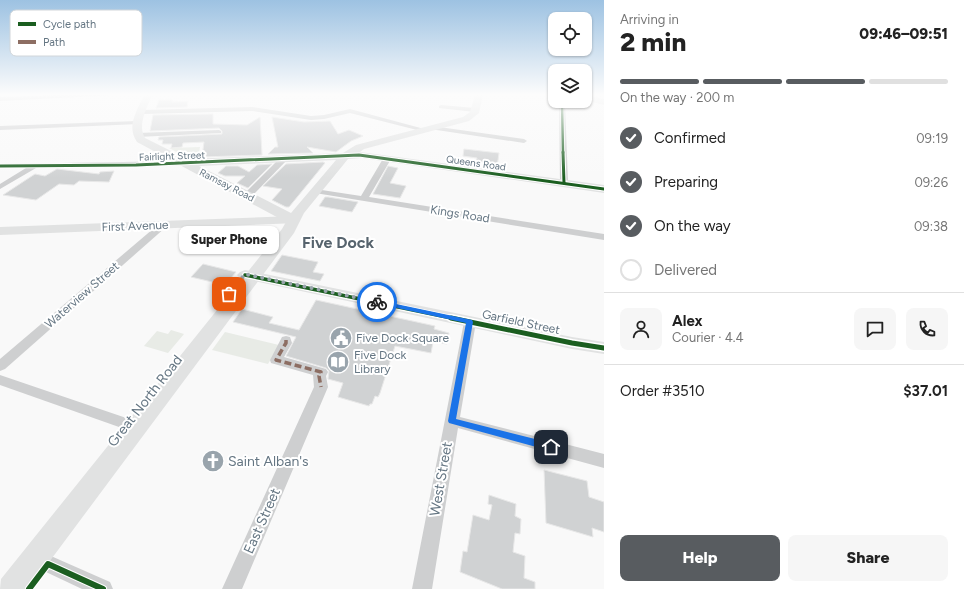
<!DOCTYPE html>
<html lang="en">
<head>
<meta charset="utf-8">
<style>
	:root { --surface:#fff; --page:#f6f6f6; --text:#222; --muted:#767676; --line:#e0e0e0; --accent:#585c60 }
	body { margin:0; font-family:Figtree,sans-serif; background:var(--page); color:var(--text); height:100vh; display:flex; flex-direction:column; font-size:15px; white-space:nowrap }
	* { box-sizing:border-box; margin:0 }
	p { font-size:13px; color:var(--muted) }
	.icon { flex:none; width:22px; height:22px; fill:none; stroke:currentColor; stroke-width:2; stroke-linecap:round; stroke-linejoin:round }
	.map { position:relative; flex:1; overflow:hidden }
	.side { display:flex; flex-direction:column; background:var(--surface); width:360px }
	.side>* { flex:none }
	.controls { position:absolute; left:548px; top:12px; display:grid; gap:8px }
	.controls a { display:grid; place-items:center; width:44px; height:44px; border-radius:8px; background:var(--surface); box-shadow:0 1px 3px #0004; font-size:20px }
	.pin { position:absolute; display:grid; place-items:center; width:34px; height:34px; color:#fff; margin:-17px; border-radius:8px; box-shadow:0 2px 6px #0006 }
	.courier { position:absolute; display:grid; place-items:center; width:40px; height:40px; margin:-20px; border:3px solid #1a73e8; border-radius:50%; background:#fff; color:#222; box-shadow:0 1px 5px #0007 }
	.bubble { position:absolute; height:28px; border-radius:8px; background:var(--surface); box-shadow:0 1px 3px #0004; font-size:13px; font-weight:800; line-height:28px; text-align:center }
	.headline em { font-style:normal; font-weight:800 }
	.headline div { display:flex; flex-direction:column-reverse }
	.headline { display:flex; align-items:center; justify-content:space-between; height:68px; padding:0 16px }
	h1 { font-size:26px; font-weight:800; line-height:30px }
	.bar { display:grid; grid-template-columns:repeat(4,1fr); gap:6px 4px; align-content:center; height:48px; padding:0 16px }
	.bar i { height:5px; border-radius:3px; background:var(--line) }
	.bar .current { background:var(--accent) }
	.bar p { grid-column:span 4 }
	.line { display:flex; align-items:center; gap:10px; padding:0 16px; border-top:1px solid var(--line) }
	.line div { flex:1 }
	.round { display:grid; place-items:center; flex:none; width:42px; height:42px; border-radius:8px; background:var(--page) }
	ol { padding:0 16px; list-style:none }
	li { display:flex; align-items:center; gap:12px; height:44px }
	li p { margin-inline-start:auto }
	li .icon { padding:4px; border-radius:50%; background:var(--accent); color:#fff; stroke-width:4 }
	li:last-child { color:var(--muted) }
	li i { width:22px; height:22px; border:2px solid var(--line); border-radius:50% }
	.action { display:flex; gap:8px; margin-top:auto; padding:8px 16px }
	.action a { flex:1; height:46px; border-radius:8px; background:var(--accent); color:#fff; font-size:16px; font-weight:800; line-height:46px; text-align:center }
	.action a+a { background:var(--page); color:var(--text) }
	main { display:flex; flex:1; min-height:0 }
	.map>svg:first-child { display:block }
	.green { fill:#e8ebe6 }
	.building { fill:#d0d2d3; stroke:#e8e8e8 }
	.lines { fill:none; stroke-linecap:round; stroke-linejoin:round }
	.street { fill:#cecfd0; fill-rule:evenodd }
	.secondary { fill:#e1e2e2; fill-rule:evenodd }
	.primary { fill:#e1e2e2; fill-rule:evenodd }
	.highway { fill:#e1e2e2; fill-rule:evenodd }
	.quiet { stroke:#8d6e63; stroke-width:3.5; stroke-dasharray:7 3.5; stroke-linecap:butt }
	.cycleway-far4-casing { stroke:#fff; stroke-width:4 }
	.cycleway-far3-casing { stroke:#fff; stroke-width:5 }
	.cycleway-far2-casing { stroke:#fff; stroke-width:6 }
	.cycleway-far1-casing { stroke:#fff; stroke-width:8 }
	.cycleway-casing { stroke:#fff; stroke-width:8 }
	.cycleway-far4 { stroke:#1b5e20; stroke-width:2.5 }
	.cycleway-far3 { stroke:#1b5e20; stroke-width:3 }
	.cycleway-far2 { stroke:#1b5e20; stroke-width:3.5 }
	.cycleway-far1 { stroke:#1b5e20; stroke-width:5 }
	.cycleway { stroke:#1b5e20; stroke-width:6 }
	.route { fill:#1a73e8 }
	.done { stroke:#99a4ac; stroke-width:4; stroke-dasharray:0 7.2 }
	.labels { text-anchor:middle; dominant-baseline:central; stroke-width:4; stroke-linejoin:round; paint-order:stroke }
	.far-street-label { font-size:10px; fill:#657683; stroke:#fff }
	.street-label { font-size:12px; fill:#657683; stroke:#fff }
	.poi-label { font-size:12px; fill:#657683; stroke:#fff; text-anchor:start }
	.near-street-label { font-size:14px; fill:#657683; stroke:#fff }
	.near-poi-label { font-size:14px; fill:#657683; stroke:#fff; text-anchor:start }
	.district-label { font-size:16px; font-weight:bold; fill:#57646e; stroke:#fff }
	.key { fill:#fff; stroke:#d1d6da; stroke-width:1 }
	.key-label { font-size:11px; fill:#657683 }
</style>
</head>
<body>
<main>
<div class="map">
<svg width="604" height="589" viewBox="0 0 604 589">
	<rect width="100%" height="100%" fill="#f9f9f9"/>
	<g class="green">
		<path d="M200,147L198,158C188,159 179,153 169,148Z"/>
		<polygon points="171,330 184,334 168,353 144,346 157,331 168,334"/>
		<polygon points="225,332 279,345 268,364 212,350"/>
	</g>
	<g class="building">
		<polygon points="159,100 173,100 172,102 188,101 187,107 156,108"/>
		<polygon points="213,114 213,124 247,125 260,117 262,155 202,157 204,142 183,143 182,147 171,148 172,144 162,144 163,140 158,140 159,137 222,134 222,131 219,128 150,131 153,115"/>
		<polygon points="272,117 304,122 330,121 338,134 349,130 363,136 351,141 336,152 307,147 313,153 268,154 275,147 278,147"/>
		<polygon points="464,149 499,153 497,167 476,164 477,158 463,156"/>
		<polygon points="323,162 325,163 289,207 286,207 272,200 282,189 263,186 286,164"/>
		<polygon points="272,164 248,188 237,183 245,176 225,176 218,173 226,166 238,166 249,172 257,165"/>
		<polygon points="388,166 398,168 390,183 406,186 400,198 373,194"/>
		<polygon points="57,169 99,174 100,172 114,171 109,182 79,181 74,185 59,184 36,200 3,195 35,174 45,176"/>
		<polygon points="325,197 328,197 358,202 352,212 319,206"/>
		<polygon points="272,227 265,236 242,231 242,228"/>
		<polygon points="282,255 318,262 313,272 324,274 320,281 271,271"/>
		<polygon points="203,264 236,272 225,285 191,277"/>
		<polygon points="316,300 435,326 434,329 449,333 447,344 433,342 431,353 395,346 380,393 378,397 375,396 372,404 370,404 369,406 338,397 343,383 328,379 329,371 326,368 286,356 296,337 233,322 242,309 273,317 269,323 299,330"/>
		<polygon points="544,470 587,481 589,497 604,502 604,532 592,528 593,537 546,523"/>
		<polygon points="489,495 516,504 515,516 521,519 520,534 515,533 513,552 525,556 524,578 535,582 535,589 502,589 460,572 463,551 467,552 473,515 489,520 492,505 488,504"/>
	</g>
	<g class="lines">
		<g class="street">
			<polygon points="55,95 118,95 0,101 0,97"/>
			<polygon points="559,101 565,101 568,183 564,185 560,183"/>
			<polygon points="441,105 475,108 478,110 475,112 439,108 439,106"/>
			<polygon points="252,107 311,116 324,115 350,109 428,130 425,132 350,113 324,119 311,120 252,111 142,114 139,112 142,110"/>
			<polygon points="137,121 139,122 139,124 0,130 0,126"/>
			<polygon points="432,126 524,139 527,141 524,143 430,129 430,127"/>
			<polygon points="219,130 221,131 221,133 137,137 134,135 137,133"/>
			<polygon points="281,157 284,157 288,159 250,198 244,198 243,196 244,194"/>
			<polygon points="384,157 387,157 391,159 369,197 604,234 604,240 315,193 311,191 315,189 361,196"/>
			<polygon points="184,161 187,161 187,165 132,167 36,168 0,189 0,184 26,168 0,168 0,164"/>
			<polygon points="163,222 166,223 168,225 166,227 5,369 0,371 0,359 160,223"/>
			<polygon points="470,318 474,319 476,322 460,417 604,454 604,468 458,428 432,589 412,589 464,322 466,319"/>
			<polygon points="286,336 290,337 292,343 284,357 326,369 328,372 326,376 328,387 242,589 222,589 314,387 313,375 271,363 270,360 282,337"/>
			<polygon points="0,375 141,423 143,427 141,431 136,433 0,385"/>
			<polygon points="35,549 110,582 113,589 82,589 29,564 26,558 29,552"/>
		</g>
		<g class="secondary">
			<polygon points="293,216 298,217 300,220 298,223 0,235 0,227"/>
			<polygon points="245,270 572,337 604,342 604,354 572,349 240,278 237,275 240,272"/>
		</g>
		<path class="primary" d="M144,95H152C147,108 137,125 145,138L187,159L343,153L356,145L463,117L470,112L475,95H483L479,113L469,121L364,149L360,152L604,185V193L362,158L348,159L304,213L294,233L29,589H0L1,579L282,229L286,222L137,142C126,126 137,111 144,95ZM336,160L291,213L199,166Z"/>
		<polygon class="highway" points="585,95 604,99 604,105 585,100"/>
		<polyline class="quiet" points="286,340 286,343 276,360 321,372 319,376 321,387"/>
		<g class="cycleway-far4-casing">
			<polyline id="cycleway-far4" points="562,101 563,153"/>
		</g>
		<g class="cycleway-far3-casing">
			<g id="cycleway-far3">
				<polyline points="563,152 564,183"/>
				<polyline points="0,166 136,165 359,155 604,189"/>
			</g>
		</g>
		<g class="cycleway-far2-casing">
			<polyline id="cycleway-far2" points="245,275 456,319"/>
		</g>
		<g class="cycleway-far1-casing">
			<polyline id="cycleway-far1" points="451,318 572,343 604,348"/>
		</g>
		<g class="cycleway-casing">
			<polyline id="cycleway" points="29,589 48,564 103,589"/>
		</g>
		<use href="#cycleway-far4" class="cycleway-far4"/>
		<use href="#cycleway-far3" class="cycleway-far3"/>
		<use href="#cycleway-far2" class="cycleway-far2"/>
		<use href="#cycleway-far1" class="cycleway-far1"/>
		<use href="#cycleway" class="cycleway"/>
	</g>
	<linearGradient id="sky" x2="0" y2="1"><stop stop-color="#9dc2e2"/><stop offset="0.53" stop-color="#fcfcfc"/><stop offset="1" stop-color="#fcfcfc" stop-opacity="0"/></linearGradient>
	<rect width="604" height="178" fill="url(#sky)"/>
	<polygon class="route" points="377,300 472,320 473,322 456,419 551,443 554,444 556,447 554,449 551,451 449,423 448,421 466,323 374,303 373,302"/>
	<g class="lines">
		<polyline class="done" points="229,294 245,274 377,302"/>
	</g>
	<defs>
		<g id="civic-disc" transform="scale(1.15)"><circle r="9.5" fill="#99a4ac" stroke="#fff"/><path d="M-.6-6.5H3V-4.5H.6V-3L4-1V1h2V6H-6V1h2V-1L-.6-3ZM-1.2 2.5V6h2.4V2.5Z" fill="#fff"/></g>
		<g id="library-disc" transform="scale(1.15)"><circle r="9.5" fill="#99a4ac" stroke="#fff"/><path d="M-6-4Q-3-5.5-.7-3.5V5Q-3 3-6 4ZM6-4Q3-5.5 .7-3.5V5Q3 3 6 4Z" fill="#fff"/></g>
		<g id="church-disc" transform="scale(1.15)"><circle r="9.5" fill="#99a4ac" stroke="#fff"/><path d="M-1.2-6h2.4v3.5h3.3v2.4h-3.3V6h-2.4V-.1h-3.3v-2.4h3.3Z" fill="#fff"/></g>
	</defs>
	<g fill-rule="evenodd">
		<use href="#civic-disc" x="341" y="338"/>
		<use href="#library-disc" x="338" y="362"/>
		<use href="#church-disc" x="213" y="461"/>
	</g>
	<g class="labels">
		<g class="far-street-label">
			<text transform="translate(172 156) rotate(-2)">Fairlight Street</text>
			<text transform="translate(476 163) rotate(8)">Queens Road</text>
			<text transform="translate(227 185) rotate(27)">Ramsay Road</text>
		</g>
		<g class="street-label">
			<text transform="translate(460 214) rotate(9)">Kings Road</text>
			<text transform="translate(135 226) rotate(-2)">First Avenue</text>
			<text transform="translate(82 295) rotate(-41)">Waterview Street</text>
			<text transform="translate(521 322) rotate(12)">Garfield Street</text>
		</g>
		<g class="poi-label">
			<text x="356" y="338">Five Dock Square</text>
			<text x="354" y="355">Five Dock<tspan x="354" dy="14">Library</tspan></text>
		</g>
		<g class="near-street-label">
			<text transform="translate(145 401) rotate(-52)">Great North Road</text>
			<text transform="translate(441 479) rotate(-80)">West Street</text>
			<text transform="translate(262 521) rotate(-66)">East Street</text>
		</g>
		<g class="near-poi-label">
			<text x="228" y="461">Saint Alban's</text>
		</g>
		<g class="district-label">
			<text x="338" y="242">Five Dock</text>
		</g>
	</g>
	<rect x="10" y="10" width="132" height="46" rx="6" class="key"/>
	<rect x="18" y="22" width="18" height="4" fill="#1b5e20"/>
	<rect x="18" y="40" width="18" height="4" fill="#8d6e63"/>
	<g class="key-label">
		<text x="43" y="28">Cycle path</text>
		<text x="43" y="46">Path</text>
	</g>
</svg>
<div class="controls">
<a><svg class="icon" aria-label="locate" viewBox="0 0 24 24"><circle cx="12" cy="12" r="6"/><path d="M12 2v4M12 18v4M2 12h4M18 12h4"/></svg></a>
<a><svg class="icon" aria-label="layers" viewBox="0 0 24 24"><path d="M12 4l9 5-9 5-9-5zM3 14l9 5 9-5"/></svg></a>
</div>
<div class="pin" style="left:229px;top:294px;background:#ea580c"><svg class="icon" aria-label="bag" viewBox="0 0 24 24"><path d="M5 8h14l-1 12H6zM9 8a3 3 0 0 1 6 0"/></svg></div>
<div class="pin" style="left:551px;top:447px;background:#1f2937"><svg class="icon" aria-label="home" viewBox="0 0 24 24"><path d="M3 11l9-7 9 7M6 9v11h12V9"/></svg></div>
<div class="courier" style="left:377px;top:302px"><svg class="icon" aria-label="bike" viewBox="0 0 24 24"><circle cx="6" cy="16" r="4"/><circle cx="18" cy="16" r="4"/><path d="M6 16l4-8h5l3 8M10 8l3 8H6M13 5h3"/></svg></div>
<div class="bubble" style="left:179px;top:226px;width:100px">Super Phone</div>
</div>
<section class="side">
<div class="headline"><div><h1>2 min</h1><p>Arriving in</p></div><em>09:46–09:51</em></div>
<div class="bar"><i class="current"></i><i class="current"></i><i class="current"></i><i></i><p>On the way · 200 m</p></div>
<ol>
<li><svg class="icon" aria-label="check" viewBox="0 0 24 24"><path d="M5 12l5 5 9-10"/></svg>Confirmed<p>09:19</p></li>
<li><svg class="icon" aria-label="check" viewBox="0 0 24 24"><path d="M5 12l5 5 9-10"/></svg>Preparing<p>09:26</p></li>
<li><svg class="icon" aria-label="check" viewBox="0 0 24 24"><path d="M5 12l5 5 9-10"/></svg>On the way<p>09:38</p></li>
<li><i></i>Delivered</li>
</ol>
<div class="line" style="height:72px"><a class="round"><svg class="icon" aria-label="person" viewBox="0 0 24 24"><circle cx="12" cy="8" r="4"/><path d="M4 21q1-7 8-7t8 7"/></svg></a><div><b>Alex</b><p>Courier · 4.4</p></div><a class="round"><svg class="icon" aria-label="chat" viewBox="0 0 24 24"><path d="M4 5h16v11H9l-5 4z"/></svg></a><a class="round"><svg class="icon" aria-label="phone" viewBox="0 0 24 24"><path d="M5 4h4l2 5-3 2q2 4 5 5l2-3 5 2v4C11 20 4 13 5 4z"/></svg></a></div>
<div class="line" style="height:52px"><div>Order #3510</div><b>$37.01</b></div>
<div class="action"><a>Help</a><a>Share</a></div>
</section>
</main>
</body>
</html>
